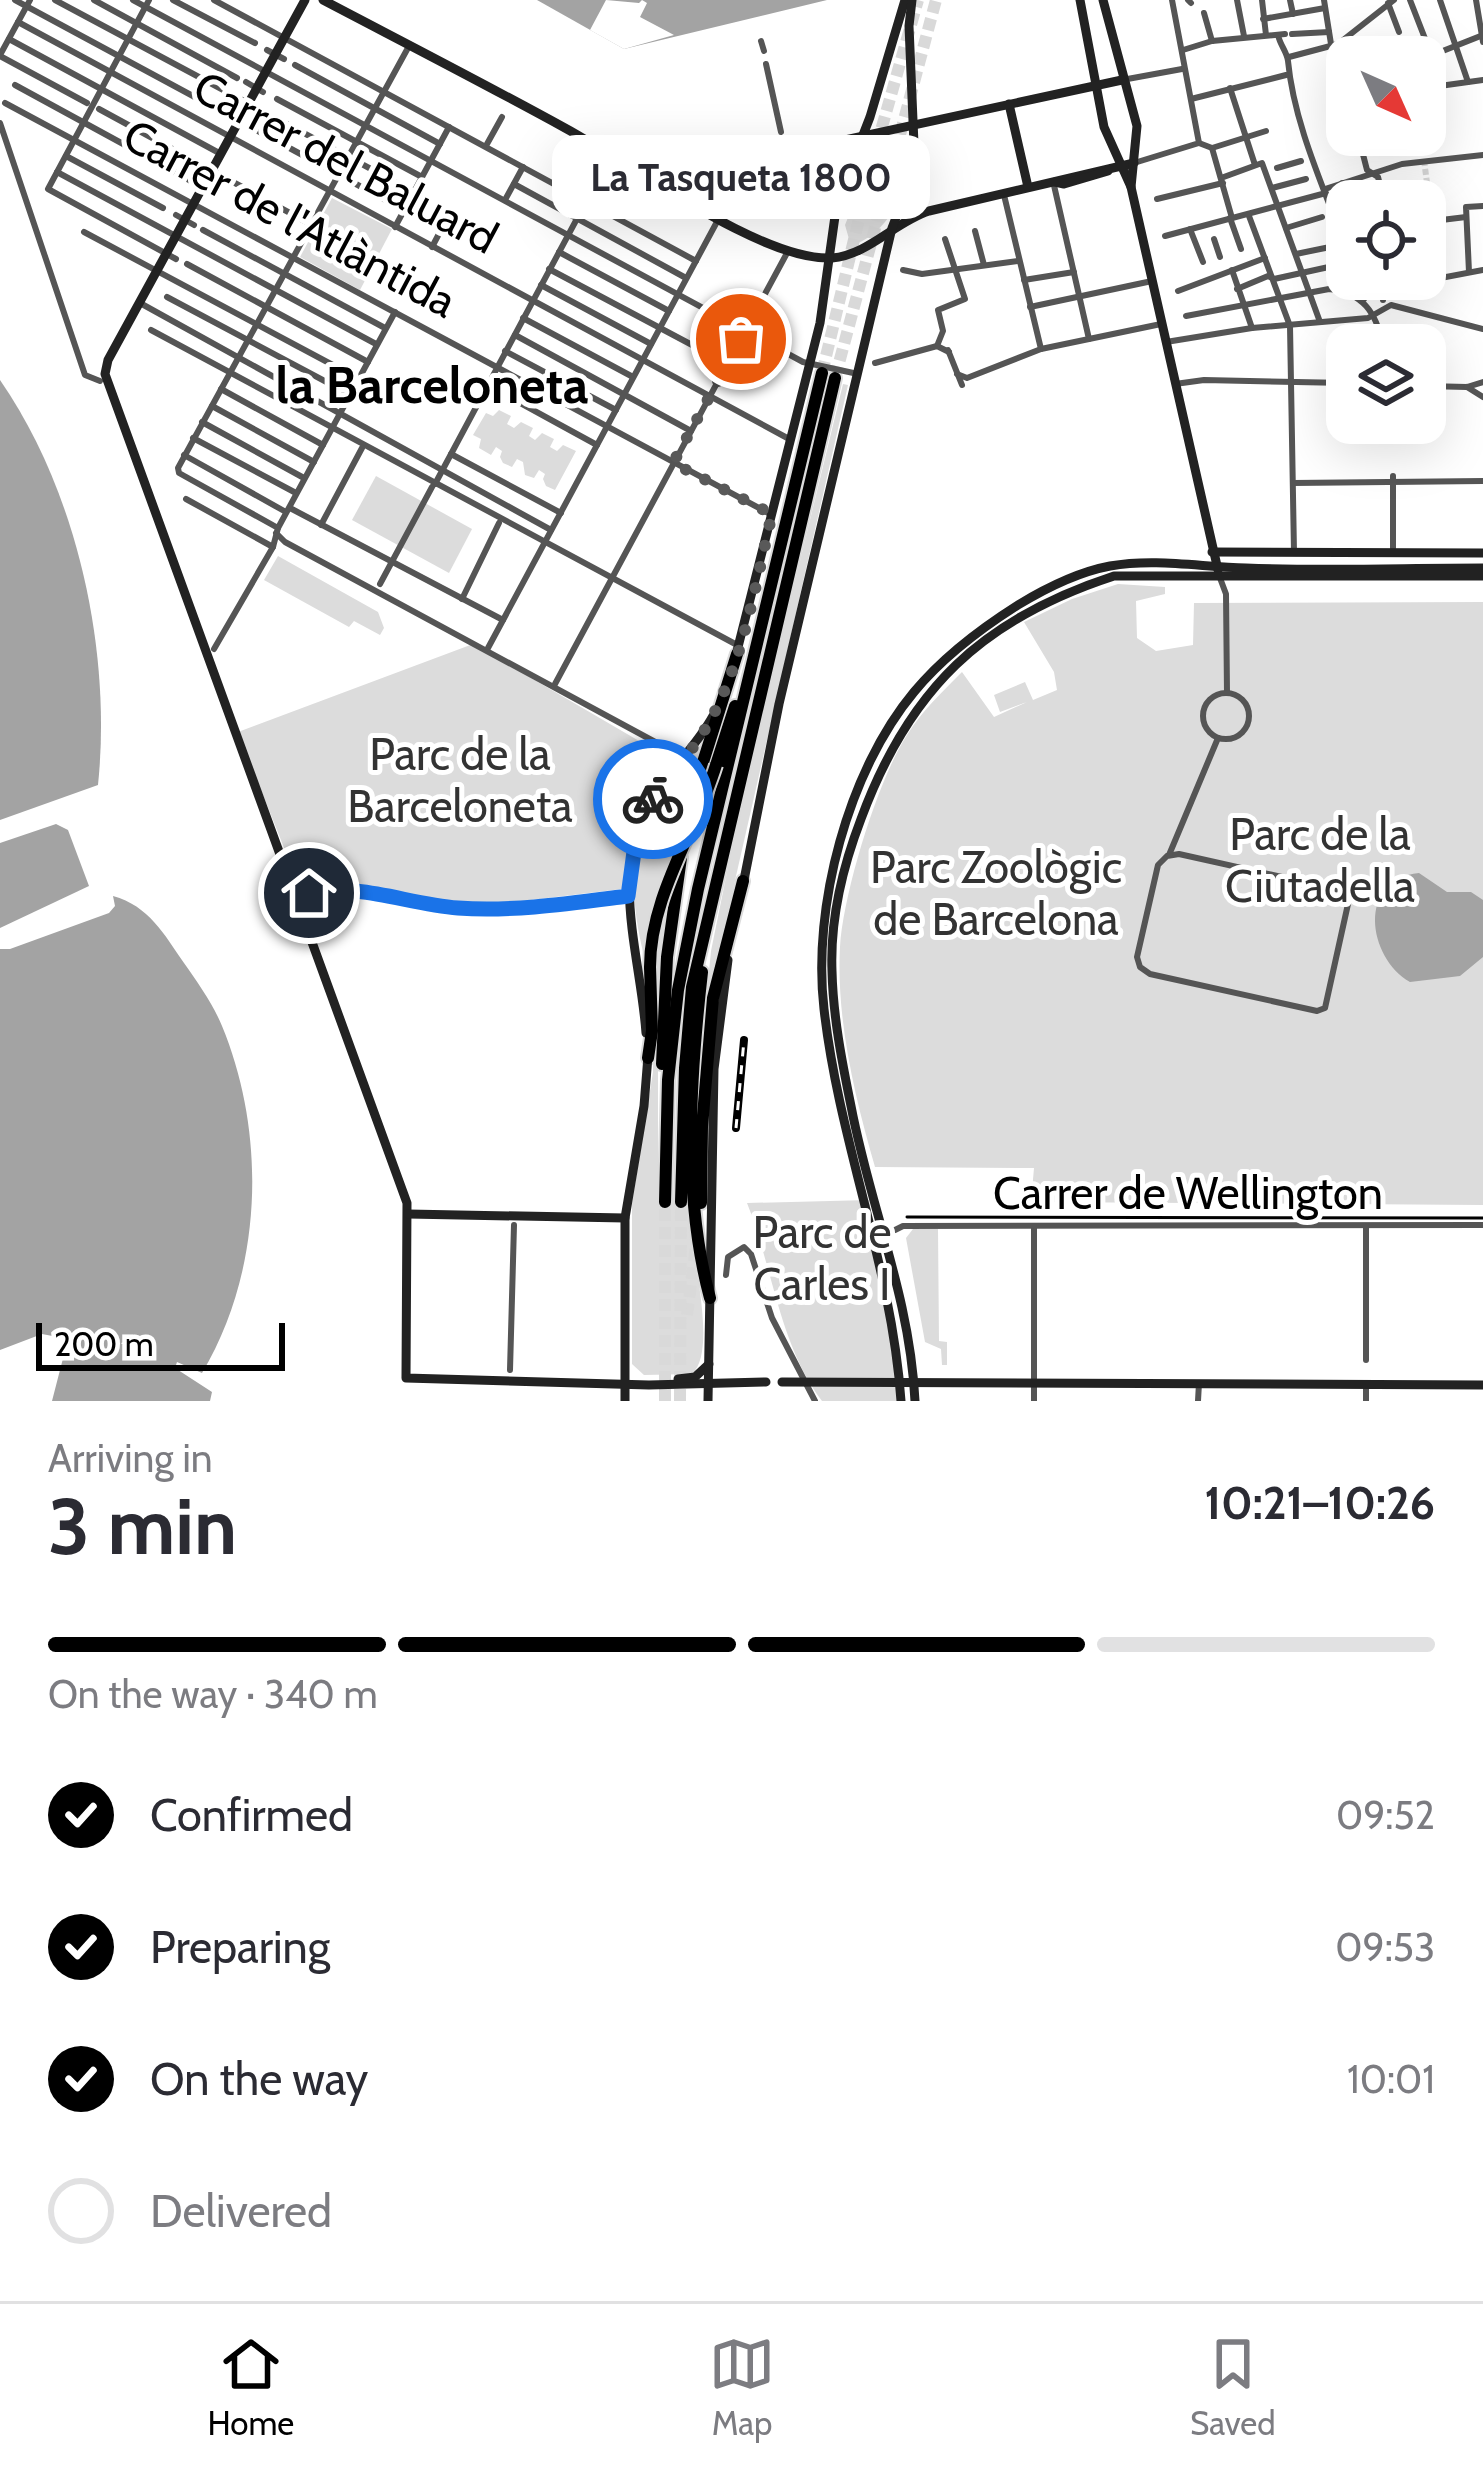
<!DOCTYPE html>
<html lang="en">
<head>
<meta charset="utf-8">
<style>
	:root { --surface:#fff; --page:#f2f2f3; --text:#2b2b33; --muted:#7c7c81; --line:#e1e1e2; --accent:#000 }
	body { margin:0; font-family:Cabin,sans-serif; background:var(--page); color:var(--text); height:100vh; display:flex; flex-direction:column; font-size:45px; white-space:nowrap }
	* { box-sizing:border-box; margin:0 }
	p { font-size:39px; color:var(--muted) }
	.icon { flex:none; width:66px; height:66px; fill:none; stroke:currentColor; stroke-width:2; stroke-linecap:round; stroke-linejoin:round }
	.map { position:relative; height:1401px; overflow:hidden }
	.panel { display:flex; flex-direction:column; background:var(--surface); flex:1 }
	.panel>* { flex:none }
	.needle { width:78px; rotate:135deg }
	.tools { position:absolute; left:1326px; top:36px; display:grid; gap:24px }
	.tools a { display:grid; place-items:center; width:120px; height:120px; border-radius:24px; background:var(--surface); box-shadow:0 12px 48px #0002; font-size:60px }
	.scale { position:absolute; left:36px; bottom:30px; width:249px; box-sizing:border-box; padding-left:12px; border:6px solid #000; border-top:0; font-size:33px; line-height:42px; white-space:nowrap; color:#000; -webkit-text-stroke:9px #fff; paint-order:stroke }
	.pin { position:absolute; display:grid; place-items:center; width:102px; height:102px; color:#fff; margin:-51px; border:6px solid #fff; border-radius:50%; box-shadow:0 3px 12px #0007 }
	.courier { position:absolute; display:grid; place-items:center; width:120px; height:120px; margin:-60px; border:9px solid #1a73e8; border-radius:50%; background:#fff; color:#222; box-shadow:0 3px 15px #0007 }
	.bubble { position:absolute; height:84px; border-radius:24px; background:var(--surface); box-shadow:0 12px 48px #0002; font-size:39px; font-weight:800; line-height:84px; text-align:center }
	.summary em { font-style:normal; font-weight:800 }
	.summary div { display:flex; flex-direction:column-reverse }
	.summary { display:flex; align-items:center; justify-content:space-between; height:204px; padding:0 48px }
	h1 { font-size:78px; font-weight:800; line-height:90px }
	.bar { display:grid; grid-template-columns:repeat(4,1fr); gap:18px 12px; align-content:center; height:144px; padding:0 48px }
	.bar i { height:15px; border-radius:9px; background:var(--line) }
	.bar .current { background:var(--accent) }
	.bar p { grid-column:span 4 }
	ol { padding:0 48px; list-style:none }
	li { display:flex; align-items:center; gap:36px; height:132px }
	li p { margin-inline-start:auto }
	li .icon { padding:12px; border-radius:50%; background:var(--accent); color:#fff; stroke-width:4 }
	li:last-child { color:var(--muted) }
	li i { width:66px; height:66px; border:6px solid var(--line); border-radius:50% }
	.tabs { display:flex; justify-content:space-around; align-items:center; height:168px; border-top:3px solid var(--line); background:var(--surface); font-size:33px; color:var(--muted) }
	.tabs a { display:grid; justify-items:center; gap:6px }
	.tabs .current { color:var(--accent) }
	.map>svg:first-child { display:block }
	.green { fill:#dcdcdc }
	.water { fill:#a3a3a3 }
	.pier { fill:#fff }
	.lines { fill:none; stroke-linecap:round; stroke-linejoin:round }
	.street-tunnel { stroke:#d9d9d9; stroke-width:6; stroke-dasharray:6 3; stroke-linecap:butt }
	.highway-tunnel { stroke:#d9d9d9; stroke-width:12; stroke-dasharray:12 6; stroke-linecap:butt }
	.highway-casing { stroke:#dbdbdb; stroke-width:16 }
	.street { stroke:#555; stroke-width:6 }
	.secondary { stroke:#222; stroke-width:9 }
	.highway { stroke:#000; stroke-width:12 }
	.tram { stroke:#000; stroke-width:3 }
	.rail-casing { stroke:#000; stroke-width:8 }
	.rail { stroke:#fff; stroke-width:3; stroke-dasharray:9; stroke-linecap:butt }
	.highway-bridge-casing { stroke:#dbdbdb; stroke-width:16; stroke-linecap:butt }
	.highway-bridge { stroke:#000; stroke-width:12 }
	.done { stroke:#595959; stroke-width:12; stroke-dasharray:0 21.6 }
	.route { stroke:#1a73e8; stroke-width:15 }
	.labels { text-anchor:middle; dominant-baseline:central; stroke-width:10; stroke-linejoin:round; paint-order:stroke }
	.street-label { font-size:45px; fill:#000; stroke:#fff }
	.park-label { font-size:45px; fill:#333; stroke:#fff }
	.quarter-label { font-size:51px; font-weight:bold; fill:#000; stroke:#fff }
</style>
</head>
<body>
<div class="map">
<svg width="1483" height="1401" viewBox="0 0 1483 1401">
	<rect width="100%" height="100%" fill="#fff"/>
	<g class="green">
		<path d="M909,176C898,206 883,235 851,246L845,225L851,210Z"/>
		<polygon points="332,198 392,229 360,290 300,257"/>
		<polygon points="843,384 848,385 705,1012 711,951 740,808"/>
		<polygon points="499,410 511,416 507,424 514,428 521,422 533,428 529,436 535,440 542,433 554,439 550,447 557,451 563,445 576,451 555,490 546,486 543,479 545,474 539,470 534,478 525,475 523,462 517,459 512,467 503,463 500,457 502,451 496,447 491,455 479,448 481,439 473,435 486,413 493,416"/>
		<polygon points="376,476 472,529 449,573 352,520"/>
		<polygon points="278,556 378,612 384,628 380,635 354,621 349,627 264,580"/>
		<path d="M1118,584L1165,587V594L1136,601L1137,638L1156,651L1193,645L1194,603L1483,602V1205L1031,1202L1034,1168L875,1167C855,1098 836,1019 840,947C843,894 878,779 907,735C922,711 942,692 962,672L994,717L1027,702L1000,712L994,695L1025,682L1033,700L1057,690L1054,672L1024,622L1072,599Z"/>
		<polygon points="473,644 670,759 672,766 642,809 632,831 622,889 482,906 434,902 371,886 300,888 238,732"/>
		<path d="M706,738L677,856L650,914L644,956C619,854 642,816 706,738Z"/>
		<path d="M670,892L658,1019V1202L689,1203C687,1241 720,1349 692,1374L644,1375L632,1364V1204L653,1072L655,944Z"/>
		<path d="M869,1200L888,1299L901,1401H822C779,1344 773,1268 747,1203Z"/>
		<polygon points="913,1229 938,1229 939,1341 947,1342 947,1365 942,1365 941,1349 925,1342 906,1238"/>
	</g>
	<g class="water">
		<polygon points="537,0 827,0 624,49"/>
		<path d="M0,380C77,491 112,650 98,785L0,820Z"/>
		<polygon points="56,824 68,830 89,886 0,928 0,843"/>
		<path d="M1419,873L1447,892H1471L1483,900V957L1460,976L1410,982C1367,957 1357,879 1419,873Z"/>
		<path d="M113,896C149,906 164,934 184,963C198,983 213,1004 222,1026C267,1135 263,1271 202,1373L177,1362L175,1368L212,1392L210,1401H52L68,1339L42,1334L0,1350V949H10L109,913L115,906Z"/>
	</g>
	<polygon class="pier" points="606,0 639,3 642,0 647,3 640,17 674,35 624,49 590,30"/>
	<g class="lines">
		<g class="street-tunnel">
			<polyline points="217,109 230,116"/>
			<polyline points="1424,160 1432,221"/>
		</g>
		<g class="highway-tunnel">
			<polyline points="822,373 876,148 918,0"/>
			<polyline points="835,378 936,0"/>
			<polyline points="687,1315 696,1246"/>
			<polyline points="665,1401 665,1202"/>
			<polyline points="680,1401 681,1202"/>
		</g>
		<g class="highway-casing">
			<g id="highway">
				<polyline points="716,765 735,706"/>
				<polyline points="686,832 699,775 737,654"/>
				<path d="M702,972C690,1078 682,1194 710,1298"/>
				<polyline points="648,1058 652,1031 650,967"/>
				<polyline points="662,1064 667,957 681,858"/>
				<polyline points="665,1202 668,1080 678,990 698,889 822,373"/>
				<polyline points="681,1202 685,1068 692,987 835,378"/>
				<polyline points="701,1203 702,1127 713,998 743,881"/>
			</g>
		</g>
		<g class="street">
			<polyline points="15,0 217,109"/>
			<polyline points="55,0 414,192"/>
			<polyline points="94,0 237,78"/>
			<polyline points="133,0 803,362 858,374"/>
			<polyline points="149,0 48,189 176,259"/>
			<polyline points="173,0 255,43"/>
			<polyline points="214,0 696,261"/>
			<polyline points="1188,0 1191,3"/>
			<polyline points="1237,0 1244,36"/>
			<polyline points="1262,0 1266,35"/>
			<polyline points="1290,0 1293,14"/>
			<polyline points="1324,0 1331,44"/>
			<polyline points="1410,0 1443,85"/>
			<polyline points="1440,0 1468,82"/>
			<polyline points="1476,0 1483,42"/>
			<polyline points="1388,3 1399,32"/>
			<polyline points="1204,13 1212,41"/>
			<polyline points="1263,19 1325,8"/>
			<polyline points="18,22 791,440"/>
			<polyline points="1292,34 1329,32"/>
			<path d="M1278,35C1280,45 1287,52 1288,61C1294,125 1325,190 1347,251"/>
			<polyline points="9,39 221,154"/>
			<polyline points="761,41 764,51"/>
			<polyline points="1335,45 1347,96"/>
			<polyline points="267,50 284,59"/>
			<polyline points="1183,50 1212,41 1285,34"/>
			<polyline points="0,55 30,0"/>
			<polyline points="0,56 87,103"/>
			<polyline points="1289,57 1338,44 1394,0"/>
			<polyline points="1425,58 1483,35"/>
			<polyline points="766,64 781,132"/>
			<polyline points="295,65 440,144"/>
			<polyline points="1122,80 1182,69"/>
			<polyline points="246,82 263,92"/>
			<polyline points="15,85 202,187"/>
			<polyline points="1230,88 1255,165"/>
			<polyline points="1425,88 1483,80"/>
			<polyline points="277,99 422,177"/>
			<polyline points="1191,99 1286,75"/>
			<polyline points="5,103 772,515"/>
			<polyline points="99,109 312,225"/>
			<polyline points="0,123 85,375 100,381"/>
			<polyline points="258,131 404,210"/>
			<polyline points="1358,135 1367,170 1378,177 1384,201"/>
			<polyline points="1360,139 1383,139 1382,135"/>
			<polyline points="1199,143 1212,148 1232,218"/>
			<polyline points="487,144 502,117"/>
			<polyline points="1212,148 1266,131"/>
			<polyline points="66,156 163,208"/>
			<polyline points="1134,163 1199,143 1172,0"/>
			<polyline points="1277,168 1301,161"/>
			<polyline points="57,172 376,344"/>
			<polyline points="1221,178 1262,163 1320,322"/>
			<polyline points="1053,181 1089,339"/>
			<polyline points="1342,183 1349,201"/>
			<polyline points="514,184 686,278"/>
			<polyline points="1272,188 1306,179"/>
			<polyline points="1325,189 1402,164 1483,155"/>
			<polyline points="1004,195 1041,349"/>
			<polyline points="1157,199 1223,183"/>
			<polyline points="505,200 523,167"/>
			<polyline points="176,215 194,225"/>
			<polyline points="1249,216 1290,326 1294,552"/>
			<polyline points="1230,218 1241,249"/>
			<polyline points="1425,222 1466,217"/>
			<polyline points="395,227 449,127"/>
			<polyline points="1286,228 1322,217"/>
			<polyline points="1190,229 1203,262"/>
			<polyline points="203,230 385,328"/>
			<polyline points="975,231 984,265"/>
			<polyline points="84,232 359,379"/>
			<polyline points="1165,236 1326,193"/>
			<polyline points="1214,239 1220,257"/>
			<polyline points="432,247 441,230"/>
			<polyline points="559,252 669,311"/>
			<polyline points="1296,254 1330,247"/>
			<polyline points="187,264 368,362"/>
			<polyline points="549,269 726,363"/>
			<polyline points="903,270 922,274 1018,261"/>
			<polyline points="1232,270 1252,328"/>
			<polyline points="1469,272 1466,207 1483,206"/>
			<polyline points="1357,279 1364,299"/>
			<polyline points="1024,280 1074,272"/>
			<polyline points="541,285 651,344"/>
			<polyline points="1237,289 1268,276 1274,279 1347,263"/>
			<polyline points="1178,291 1265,258"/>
			<polyline points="167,297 349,394"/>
			<polyline points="1383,300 1383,289 1483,270"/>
			<polyline points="140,303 551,530"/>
			<polyline points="1030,307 1152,281"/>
			<path d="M1186,316L1329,289C1363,293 1376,312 1383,345"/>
			<polyline points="523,318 633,377"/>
			<polyline points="151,330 739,646"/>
			<polyline points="515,335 691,431"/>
			<polyline points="1166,342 1252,328 1368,318 1391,305 1483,329"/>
			<polyline points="937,346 943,331 938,310 965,299 945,239"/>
			<polyline points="948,350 962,385"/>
			<polyline points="505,351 616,410"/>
			<polyline points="875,363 937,346 949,352"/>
			<polyline points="957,374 967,378 1041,349 1161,324"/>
			<polyline points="1175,384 1204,380 1347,383"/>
			<polyline points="487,385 597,445"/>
			<polyline points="1425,386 1467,387 1483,382"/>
			<polyline points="1467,387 1483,397"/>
			<polyline points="221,389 323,445"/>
			<polyline points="212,406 314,462"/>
			<polyline points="202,422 304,478"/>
			<polyline points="193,438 296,493"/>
			<polyline points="451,454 561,513"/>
			<polyline points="184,455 286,512"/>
			<polyline points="1293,483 1483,481"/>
			<polyline points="435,484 610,157"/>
			<polyline points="186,499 273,547"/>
			<polyline points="290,508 503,620"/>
			<polyline points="321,525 362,448"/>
			<polyline points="278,528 179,473 178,468 409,46"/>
			<polyline points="276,533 285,542 683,757"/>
			<polyline points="1393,548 1393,476"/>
			<polyline points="1220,578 1226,594 1227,693"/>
			<polyline points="380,584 432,487"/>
			<polyline points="462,599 499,523"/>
			<polyline points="488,648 719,218"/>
			<polyline points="214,649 273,547 278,528 395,312"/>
			<polyline points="555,684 787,253"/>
			<circle cx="1226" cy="716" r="23"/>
			<polygon points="1179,854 1345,891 1348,904 1325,1008 1317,1011 1150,974 1140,967 1137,957 1158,865 1167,856"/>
			<polyline points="1169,855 1218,738"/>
			<polyline points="295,895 362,889 433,906 482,910 629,895"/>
			<polyline points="1034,1226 1034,1401"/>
			<polyline points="895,1230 903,1226 1483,1225"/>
			<polyline points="726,1275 728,1257 744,1247 751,1254 772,1318 815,1401"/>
			<polyline points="1366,1360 1366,1226"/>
			<polyline points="510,1370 514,1225"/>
			<polyline points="1198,1401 1199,1383"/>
			<polyline points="1366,1401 1366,1385"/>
		</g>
		<g class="secondary">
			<polyline points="305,0 108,360 105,374 407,1203 406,1378 649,1385 766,1382"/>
			<path d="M323,0C403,42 485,84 565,128C630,163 762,262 832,258C868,255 895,222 929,211L1134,163"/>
			<polyline points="1080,0 1104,127 1131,187 1218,570"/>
			<polyline points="1103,0 1137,126 1131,187"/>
			<polyline points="1009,104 1028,187"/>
			<polyline points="629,163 666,171 697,172 1122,80"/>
			<polyline points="697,172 697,186 709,212"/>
			<polyline points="1055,182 1064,184 1108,171"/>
			<polyline points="1212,552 1483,553"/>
			<polyline points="736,655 820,323 837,202 870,117 905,0"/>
			<polyline points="743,885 779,704 892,228 915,168 909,26 912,0"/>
			<path d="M646,1033C641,959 610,875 648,806C666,773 695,749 713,716"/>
			<polyline points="408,1214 625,1218"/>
			<polyline points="678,1379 695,1377 709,1364"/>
			<polyline points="782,1382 1483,1385"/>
			<polyline points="625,1401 625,1218 644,1106 648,1056"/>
			<polyline points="708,1401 714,1069 728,960"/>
			<path d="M901,1401C892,1267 839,1142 824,1009C812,907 848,771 914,692C943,657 980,629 1018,605C1046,588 1078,572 1110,566C1155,558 1201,567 1246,568C1325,571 1404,568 1483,568"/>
			<path d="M915,1401C910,1296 870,1207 851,1106C842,1062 833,1016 832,971C830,919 843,866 861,819C909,689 982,619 1114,576H1483"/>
		</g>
		<use href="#highway" class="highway"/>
		<polyline class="tram" points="907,1217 1483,1218"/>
		<g class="rail-casing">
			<polyline id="rail" points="736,1128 744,1040"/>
		</g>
		<use href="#rail" class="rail"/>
		<g class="highway-bridge-casing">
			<path id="highway-bridge" d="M650,967C650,896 695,833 716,765"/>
		</g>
		<use href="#highway-bridge" class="highway-bridge"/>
	</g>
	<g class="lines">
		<path class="done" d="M653,799C668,775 690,755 704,731C743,667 755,586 772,514L673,463L741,339"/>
		<path class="route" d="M309,893C362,883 406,904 458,908C514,912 573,903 628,896L636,837L653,799"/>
	</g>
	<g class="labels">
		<g class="street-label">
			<text transform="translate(346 162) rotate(28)">Carrer del Baluard</text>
			<text transform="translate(290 218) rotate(28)">Carrer de l'Atlàntida</text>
			<text x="1188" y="1193">Carrer de Wellington</text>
		</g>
		<g class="park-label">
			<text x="460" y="754">Parc de la<tspan x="460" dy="52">Barceloneta</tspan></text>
			<text x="1320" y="834">Parc de la<tspan x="1320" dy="52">Ciutadella</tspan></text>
			<text x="996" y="867">Parc Zoològic<tspan x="996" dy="52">de Barcelona</tspan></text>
			<text x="822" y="1232">Parc de<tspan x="822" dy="52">Carles I</tspan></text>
		</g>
		<g class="quarter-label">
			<text x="432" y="385">la Barceloneta</text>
		</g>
	</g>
</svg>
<div class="tools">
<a><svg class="needle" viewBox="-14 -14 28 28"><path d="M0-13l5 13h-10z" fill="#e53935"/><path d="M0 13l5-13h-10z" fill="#7c7c81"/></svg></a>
<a><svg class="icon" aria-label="locate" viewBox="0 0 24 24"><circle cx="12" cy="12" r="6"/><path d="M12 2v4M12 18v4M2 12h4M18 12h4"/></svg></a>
<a><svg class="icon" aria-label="layers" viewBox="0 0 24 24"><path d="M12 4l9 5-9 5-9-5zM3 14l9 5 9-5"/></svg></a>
</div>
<div class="scale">200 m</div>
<div class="pin" style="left:741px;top:339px;background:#ea580c"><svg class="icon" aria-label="bag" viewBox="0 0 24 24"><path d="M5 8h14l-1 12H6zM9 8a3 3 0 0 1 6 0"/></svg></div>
<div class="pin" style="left:309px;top:893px;background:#1f2937"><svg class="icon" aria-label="home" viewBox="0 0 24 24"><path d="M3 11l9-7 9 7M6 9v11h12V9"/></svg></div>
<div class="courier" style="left:653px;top:799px"><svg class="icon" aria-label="bike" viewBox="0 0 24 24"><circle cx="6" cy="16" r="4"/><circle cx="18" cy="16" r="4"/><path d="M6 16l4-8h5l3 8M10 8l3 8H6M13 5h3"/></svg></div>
<div class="bubble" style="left:552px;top:135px;width:378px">La Tasqueta 1800</div>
</div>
<section class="panel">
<div class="summary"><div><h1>3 min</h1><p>Arriving in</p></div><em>10:21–10:26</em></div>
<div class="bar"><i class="current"></i><i class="current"></i><i class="current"></i><i></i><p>On the way · 340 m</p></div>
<ol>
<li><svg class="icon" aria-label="check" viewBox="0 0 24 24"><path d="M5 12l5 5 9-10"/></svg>Confirmed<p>09:52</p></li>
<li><svg class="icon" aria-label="check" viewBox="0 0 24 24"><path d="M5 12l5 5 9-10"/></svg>Preparing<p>09:53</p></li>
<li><svg class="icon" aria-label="check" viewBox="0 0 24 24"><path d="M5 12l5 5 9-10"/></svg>On the way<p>10:01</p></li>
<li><i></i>Delivered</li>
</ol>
</section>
<nav class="tabs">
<a class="current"><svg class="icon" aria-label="home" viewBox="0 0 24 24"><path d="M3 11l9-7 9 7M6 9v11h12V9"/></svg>Home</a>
<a><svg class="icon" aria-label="map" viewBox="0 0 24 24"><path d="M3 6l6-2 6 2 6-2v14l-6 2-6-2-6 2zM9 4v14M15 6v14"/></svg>Map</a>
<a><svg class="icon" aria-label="saved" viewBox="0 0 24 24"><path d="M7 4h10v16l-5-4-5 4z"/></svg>Saved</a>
</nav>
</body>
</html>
